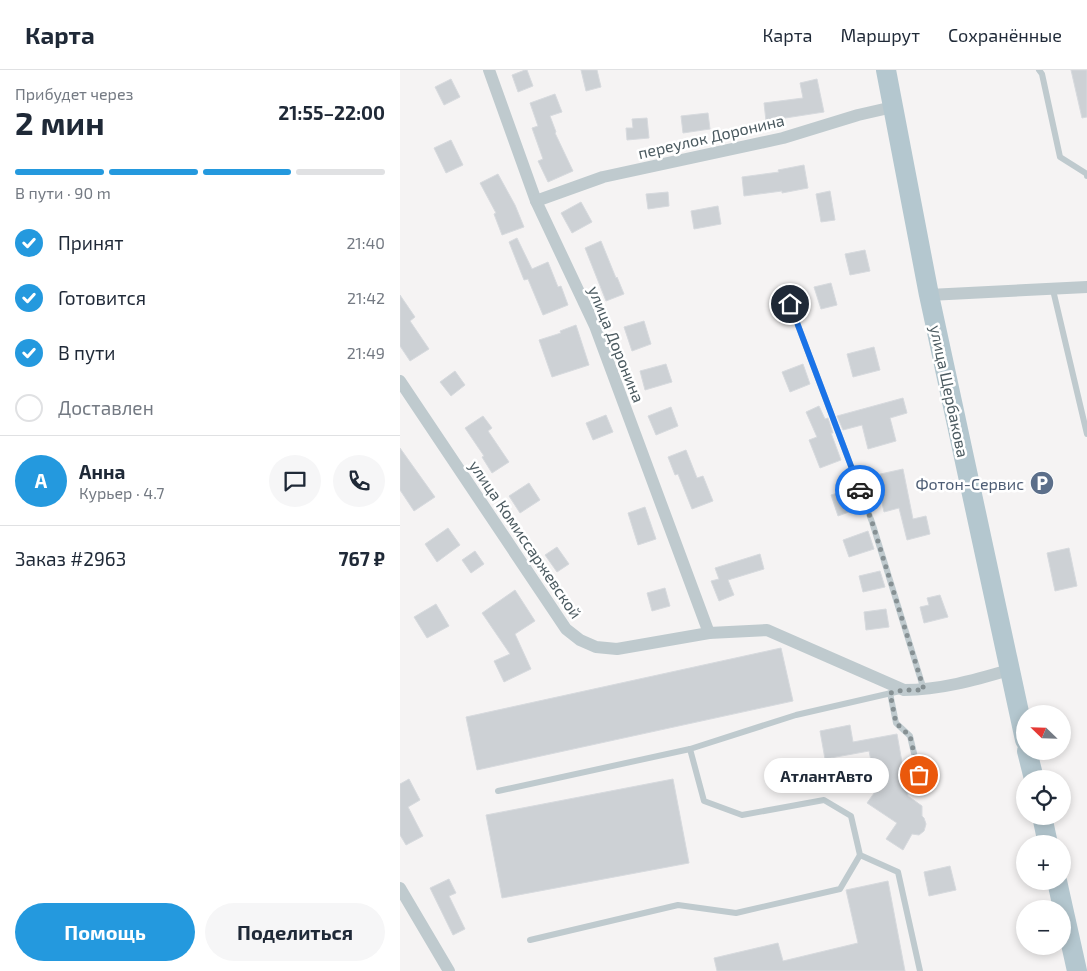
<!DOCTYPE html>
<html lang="ru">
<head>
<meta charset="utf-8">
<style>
	:root { --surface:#fff; --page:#f6f6f7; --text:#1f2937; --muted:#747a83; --line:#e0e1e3; --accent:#2499de }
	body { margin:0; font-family:"Exo 2",sans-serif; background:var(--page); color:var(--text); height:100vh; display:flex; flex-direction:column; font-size:19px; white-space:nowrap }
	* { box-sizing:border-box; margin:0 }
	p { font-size:16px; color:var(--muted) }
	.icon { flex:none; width:28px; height:28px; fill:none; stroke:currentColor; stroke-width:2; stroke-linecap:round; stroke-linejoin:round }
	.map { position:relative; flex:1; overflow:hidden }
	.details { display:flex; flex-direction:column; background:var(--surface); width:400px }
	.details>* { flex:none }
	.needle { width:32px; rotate:293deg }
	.tools { position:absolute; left:616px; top:635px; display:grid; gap:10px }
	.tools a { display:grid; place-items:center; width:55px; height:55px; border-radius:50%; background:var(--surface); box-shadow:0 2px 8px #0003; font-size:25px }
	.pin { position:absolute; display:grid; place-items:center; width:42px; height:42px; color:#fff; margin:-21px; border:2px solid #fff; border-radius:50%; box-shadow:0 1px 5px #0007 }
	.courier { position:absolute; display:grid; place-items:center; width:50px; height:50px; margin:-25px; border:4px solid #1a73e8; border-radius:50%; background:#fff; color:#222; box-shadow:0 1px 6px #0007 }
	.bubble { position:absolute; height:35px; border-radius:18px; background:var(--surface); box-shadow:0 2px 8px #0003; font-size:16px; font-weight:700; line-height:35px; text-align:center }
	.summary em { font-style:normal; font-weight:700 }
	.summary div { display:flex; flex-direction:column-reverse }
	.summary { display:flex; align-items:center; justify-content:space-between; height:85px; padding:0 15px }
	h1 { font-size:32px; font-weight:700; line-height:38px }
	.bar { display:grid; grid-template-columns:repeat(4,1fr); gap:8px 5px; align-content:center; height:60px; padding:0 15px }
	.bar i { height:6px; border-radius:4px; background:var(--line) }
	.bar .selected { background:var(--accent) }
	.bar p { grid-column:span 4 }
	.line { display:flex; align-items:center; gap:12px; padding:0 15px; border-top:1px solid var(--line) }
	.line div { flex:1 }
	.round { display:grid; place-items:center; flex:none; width:52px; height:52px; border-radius:26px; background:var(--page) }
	ol { padding:0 15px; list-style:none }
	li { display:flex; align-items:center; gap:15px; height:55px }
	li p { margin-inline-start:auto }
	li .icon { padding:5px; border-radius:50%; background:var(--accent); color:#fff; stroke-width:4 }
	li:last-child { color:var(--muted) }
	li i { width:28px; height:28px; border:2px solid var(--line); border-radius:50% }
	.cta { display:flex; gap:10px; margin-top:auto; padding:10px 15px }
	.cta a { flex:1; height:58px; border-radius:30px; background:var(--accent); color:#fff; font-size:20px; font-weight:700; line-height:58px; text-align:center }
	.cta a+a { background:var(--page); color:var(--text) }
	header { display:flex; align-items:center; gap:30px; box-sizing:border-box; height:70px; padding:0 25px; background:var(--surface); border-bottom:1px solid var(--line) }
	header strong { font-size:24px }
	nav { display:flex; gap:28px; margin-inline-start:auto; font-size:18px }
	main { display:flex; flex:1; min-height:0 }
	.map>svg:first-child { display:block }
	.building { fill:#cdd1d5; stroke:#d7dade }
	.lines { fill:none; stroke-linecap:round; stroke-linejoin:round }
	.service { stroke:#bfcace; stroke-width:6 }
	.minor { stroke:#bfcace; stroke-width:12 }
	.primary { stroke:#b4c7cf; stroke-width:20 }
	.done { stroke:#869093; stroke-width:5; stroke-dasharray:0 9 }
	.route { stroke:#1a73e8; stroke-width:6 }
	.labels { text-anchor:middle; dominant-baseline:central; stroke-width:5; stroke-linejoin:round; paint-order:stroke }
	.street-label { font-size:16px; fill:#4b5a60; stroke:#fff }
	.service-label { font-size:16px; fill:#4e5e75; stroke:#fff; text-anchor:end }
</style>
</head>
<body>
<header>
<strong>Карта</strong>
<nav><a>Карта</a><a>Маршрут</a><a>Сохранённые</a></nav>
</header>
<main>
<section class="details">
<div class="summary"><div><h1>2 мин</h1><p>Прибудет через</p></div><em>21:55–22:00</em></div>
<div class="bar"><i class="selected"></i><i class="selected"></i><i class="selected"></i><i></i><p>В пути · 90 m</p></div>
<ol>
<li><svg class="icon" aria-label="check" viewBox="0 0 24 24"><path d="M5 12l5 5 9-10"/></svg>Принят<p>21:40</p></li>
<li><svg class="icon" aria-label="check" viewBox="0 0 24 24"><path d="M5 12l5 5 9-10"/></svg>Готовится<p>21:42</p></li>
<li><svg class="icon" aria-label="check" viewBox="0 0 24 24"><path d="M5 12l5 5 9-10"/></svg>В пути<p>21:49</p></li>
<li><i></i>Доставлен</li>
</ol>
<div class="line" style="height:90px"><b class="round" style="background:var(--accent);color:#fff">А</b><div><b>Анна</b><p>Курьер · 4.7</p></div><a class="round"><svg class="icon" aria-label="chat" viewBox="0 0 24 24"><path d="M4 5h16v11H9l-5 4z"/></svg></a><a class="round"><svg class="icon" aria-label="phone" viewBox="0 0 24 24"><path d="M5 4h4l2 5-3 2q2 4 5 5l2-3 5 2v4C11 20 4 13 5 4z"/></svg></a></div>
<div class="line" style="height:65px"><div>Заказ #2963</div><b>767 ₽</b></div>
<div class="cta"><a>Помощь</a><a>Поделиться</a></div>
</section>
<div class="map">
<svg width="687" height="901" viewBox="0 0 687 901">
	<rect width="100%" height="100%" fill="#f5f3f3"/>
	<g class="building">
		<polygon points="125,0 127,0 133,16 118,22 112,5"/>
		<polygon points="181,0 197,0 201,17 186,21"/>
		<polygon points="671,0 687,0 687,47 682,48"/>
		<polygon points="51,9 60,27 44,35 35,17"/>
		<polygon points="417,9 424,42 366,51 364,33 403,28 400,13"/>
		<polygon points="155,24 162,42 150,46 156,62 155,63 173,101 148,112 138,91 143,89 132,58 138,56 130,33"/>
		<polygon points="308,43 310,59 283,63 281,46"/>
		<polygon points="247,48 249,68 227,70 226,58 233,58 232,49"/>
		<polygon points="51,70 63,95 46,103 34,78"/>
		<polygon points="404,95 408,118 382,123 382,121 344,126 342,107 379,102 378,100"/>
		<polygon points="98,104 115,135 124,157 102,165 94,144 96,143 80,113"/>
		<polygon points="430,121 435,150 421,152 416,124"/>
		<polygon points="268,122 269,136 248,139 246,124"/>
		<polygon points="181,132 192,152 172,163 161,143"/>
		<polygon points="318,136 321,154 294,159 291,141"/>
		<polygon points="117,168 132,199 148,192 158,217 161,216 168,235 143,245 128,209 124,210 109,172"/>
		<polygon points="201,171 216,208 217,207 224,224 206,231 185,178"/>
		<polygon points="465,180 470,201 450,205 445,184"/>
		<polygon points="431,213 437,235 421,239 414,217"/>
		<polygon points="0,225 15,247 10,251 29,279 10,291 0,276"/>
		<polygon points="244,251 251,274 232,281 224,257"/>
		<polygon points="176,255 189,295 152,307 139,270 161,263 160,261"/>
		<polygon points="474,277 480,300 453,307 447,284"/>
		<polygon points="266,294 272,312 245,320 240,301"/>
		<polygon points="403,294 410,314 390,322 382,302"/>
		<polygon points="55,301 65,315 51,326 40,312"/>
		<polygon points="503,328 507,343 490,348 496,371 468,379 462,355 443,360 437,346"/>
		<polygon points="419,336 425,349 428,348 433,363 431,363 441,390 420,398 409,370 417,367 406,342"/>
		<polygon points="271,337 278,356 256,365 248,346"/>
		<polygon points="206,345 213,362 193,370 186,353"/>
		<polygon points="83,346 92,358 88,361 109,392 92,403 82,387 84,386 65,358"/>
		<polygon points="0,378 35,427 14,441 0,420"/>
		<polygon points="286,380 297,408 303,406 313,431 292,439 278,404 275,405 268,387"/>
		<polygon points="503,399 513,449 526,446 530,464 507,470 499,438 484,442 476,405"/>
		<polygon points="129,413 140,430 120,443 109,426"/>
		<polygon points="450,419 457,439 438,446 431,425"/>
		<polygon points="245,437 256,469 238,475 228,443"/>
		<polygon points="48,458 60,475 37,492 25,474"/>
		<polygon points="468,461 474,479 449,487 443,470"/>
		<polygon points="157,477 169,494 157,502 145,485"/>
		<polygon points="669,478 677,516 655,521 647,483"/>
		<polygon points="75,481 84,494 71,503 62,490"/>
		<polygon points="360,484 364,499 328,510 334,525 319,531 311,511 319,509 315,498"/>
		<polygon points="480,501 485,517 463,522 459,506"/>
		<polygon points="265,518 270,536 252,541 247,523"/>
		<polygon points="115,520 135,551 115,564 131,599 104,612 94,591 110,584 82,543"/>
		<polygon points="540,525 548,547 524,553 520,537 529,535 527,528"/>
		<polygon points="36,534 49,556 27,568 14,547"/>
		<polygon points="486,539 489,557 466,560 464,542"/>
		<polygon points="381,578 393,631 77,700 66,647"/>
		<polygon points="450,655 453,672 497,664 508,726 522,736 522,746 524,748 526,754 524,761 519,765 512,764 503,780 486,769 497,753 467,733 477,719 469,681 425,689 420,661"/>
		<polygon points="9,709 20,730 8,737 23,766 6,775 0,765 0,714"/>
		<polygon points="273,709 289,793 102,828 86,745"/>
		<polygon points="550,796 556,820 529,826 524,802"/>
		<polygon points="49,809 56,823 49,826 65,859 53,865 30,818"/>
		<polygon points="488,811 505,901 317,901 314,888 378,873 383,891 458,873 446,820"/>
	</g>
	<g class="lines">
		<g class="service">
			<polyline points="639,0 642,4 660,87 687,104 687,106"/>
			<polyline points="653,220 687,364"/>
			<polyline points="390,234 472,452 524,620"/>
			<polyline points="500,621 396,645 290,679 304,731 342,745 424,730 451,746 460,785 498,802 520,901"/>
			<polyline points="490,623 496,653 510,666 519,705"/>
			<polyline points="98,721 290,679"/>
			<polyline points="130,870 278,835 336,843 440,819 460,785"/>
		</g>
		<g class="minor">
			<polyline points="89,0 136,131 195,256 309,563"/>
			<polyline points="136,131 203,107 383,68 458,45 493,37"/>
			<polyline points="529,225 687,217"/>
			<path d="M0,311L166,559L180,570L196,577L217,579L309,563L367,560L504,620C540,620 575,610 609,600"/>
			<polyline points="0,818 49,901"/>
		</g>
		<g class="primary">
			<polyline points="486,0 529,225 625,670"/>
			<polyline points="627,681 634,709"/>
			<polyline points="642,746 648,774"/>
			<polyline points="657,811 677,901"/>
		</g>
	</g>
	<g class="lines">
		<polyline class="done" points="460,420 472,452 524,620 504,620 490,623 496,653 510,666 519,705"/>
		<polyline class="route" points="390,234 460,420"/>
	</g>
	<defs>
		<g id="parking-disc" transform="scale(1.25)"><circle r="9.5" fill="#5c6f8a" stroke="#fff"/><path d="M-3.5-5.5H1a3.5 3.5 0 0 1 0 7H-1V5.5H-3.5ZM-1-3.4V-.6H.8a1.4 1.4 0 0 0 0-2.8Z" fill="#fff"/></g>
	</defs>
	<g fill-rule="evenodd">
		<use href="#parking-disc" x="642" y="413"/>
	</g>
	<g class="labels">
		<g class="street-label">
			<text transform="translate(311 66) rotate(-13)">переулок Доронина</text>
			<text transform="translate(217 274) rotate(68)">улица Доронина</text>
			<text transform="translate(550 321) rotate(78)">улица Щербакова</text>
			<text transform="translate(126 469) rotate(56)">улица Комиссаржевской</text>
		</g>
		<g class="service-label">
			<text x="624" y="413">Фотон-Сервис</text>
		</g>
	</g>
</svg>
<div class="tools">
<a><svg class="needle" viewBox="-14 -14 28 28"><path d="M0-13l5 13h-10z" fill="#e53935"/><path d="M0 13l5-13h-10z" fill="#747a83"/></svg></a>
<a><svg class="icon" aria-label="locate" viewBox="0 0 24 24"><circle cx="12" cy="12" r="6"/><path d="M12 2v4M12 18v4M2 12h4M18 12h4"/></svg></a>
<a>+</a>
<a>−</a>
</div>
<div class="pin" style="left:519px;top:705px;background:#ea580c"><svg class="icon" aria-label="bag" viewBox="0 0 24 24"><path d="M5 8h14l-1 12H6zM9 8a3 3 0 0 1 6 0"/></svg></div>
<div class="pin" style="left:390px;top:234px;background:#1f2937"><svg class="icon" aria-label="home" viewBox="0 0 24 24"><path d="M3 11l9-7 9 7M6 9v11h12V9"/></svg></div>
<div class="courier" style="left:460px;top:420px"><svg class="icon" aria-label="car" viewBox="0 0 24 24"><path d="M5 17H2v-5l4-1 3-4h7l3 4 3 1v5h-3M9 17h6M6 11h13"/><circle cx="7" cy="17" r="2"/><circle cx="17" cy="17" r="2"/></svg></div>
<div class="bubble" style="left:364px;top:688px;width:125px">АтлантАвто</div>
</div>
</main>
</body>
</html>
